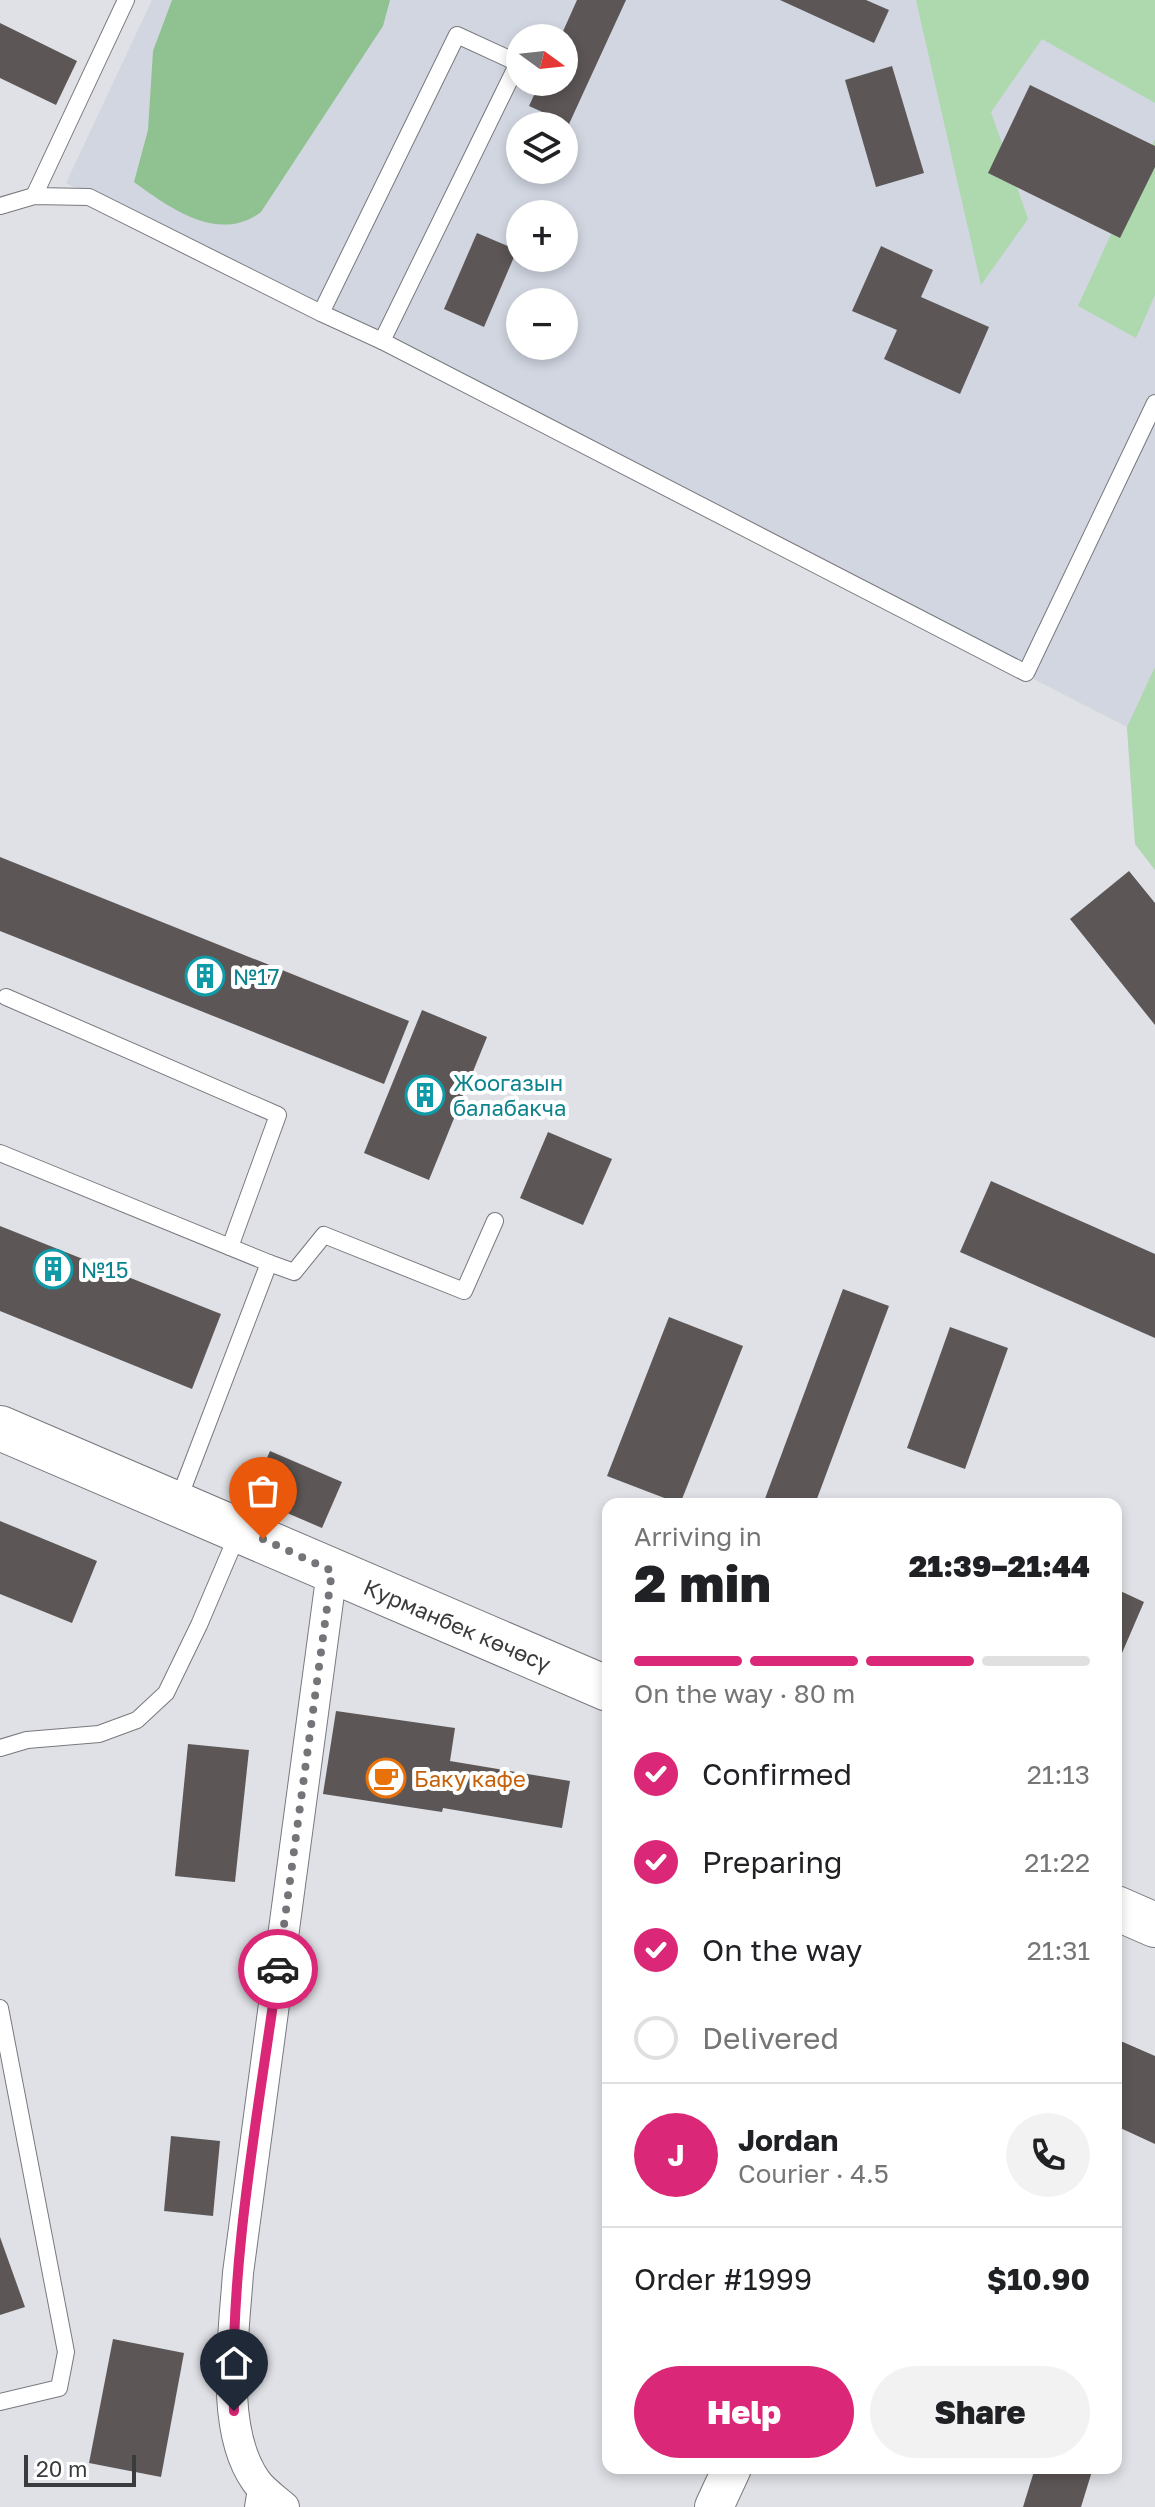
<!DOCTYPE html>
<html lang="en">
<head>
<meta charset="utf-8">
<style>
	:root { --surface:#fff; --page:#f2f2f2; --text:#202124; --muted:#757577; --line:#e0e0e0; --accent:#db2777 }
	body { margin:0; font-family:"Golos Text",sans-serif; background:var(--page); color:var(--text); height:100vh; display:flex; flex-direction:column; font-size:30px; white-space:nowrap }
	* { box-sizing:border-box; margin:0 }
	p { font-size:26px; color:var(--muted) }
	.icon { flex:none; width:44px; height:44px; fill:none; stroke:currentColor; stroke-width:2; stroke-linecap:round; stroke-linejoin:round }
	.map { position:relative; flex:1; overflow:hidden }
	.sheet { position:absolute; left:602px; top:1498px; width:520px; height:976px; display:flex; flex-direction:column; background:var(--surface); border-radius:16px; box-shadow:0 4px 12px #0003 }
	.sheet>* { flex:none }
	.needle { width:52px; rotate:105deg }
	.controls { position:absolute; left:506px; top:24px; display:grid; gap:16px }
	.controls a { display:grid; place-items:center; width:72px; height:72px; border-radius:50%; background:var(--surface); box-shadow:0 4px 12px #0003; font-size:40px }
	.scale { position:absolute; left:24px; bottom:20px; width:112px; box-sizing:border-box; padding-left:8px; border:4px solid #3a3b3d; border-top:0; font-size:22px; line-height:28px; white-space:nowrap; color:#3a3b3d; -webkit-text-stroke:6px #fff; paint-order:stroke }
	.pin { position:absolute; display:grid; place-items:center; width:68px; height:68px; color:#fff; margin:-82px -34px; border-radius:50% 50% 50% 0; rotate:-45deg; box-shadow:0 0 8px #0007 }
	.pin .icon { rotate:45deg }
	.courier { position:absolute; display:grid; place-items:center; width:80px; height:80px; margin:-40px; border:6px solid #db2777; border-radius:50%; background:#fff; color:#222; box-shadow:0 2px 10px #0007 }
	.headline em { font-style:normal; font-weight:800 }
	.headline div { display:flex; flex-direction:column-reverse }
	.headline { display:flex; align-items:center; justify-content:space-between; height:136px; padding:0 32px }
	h1 { font-size:52px; font-weight:800; line-height:60px }
	.bar { display:grid; grid-template-columns:repeat(4,1fr); gap:12px 8px; align-content:center; height:96px; padding:0 32px }
	.bar i { height:10px; border-radius:6px; background:var(--line) }
	.bar .selected { background:var(--accent) }
	.bar p { grid-column:span 4 }
	.line { display:flex; align-items:center; gap:20px; padding:0 32px; border-top:2px solid var(--line) }
	.line div { flex:1 }
	.round { display:grid; place-items:center; flex:none; width:84px; height:84px; border-radius:42px; background:var(--page) }
	ol { padding:0 32px; list-style:none }
	li { display:flex; align-items:center; gap:24px; height:88px }
	li p { margin-inline-start:auto }
	li .icon { padding:8px; border-radius:50%; background:var(--accent); color:#fff; stroke-width:4 }
	li:last-child { color:var(--muted) }
	li i { width:44px; height:44px; border:4px solid var(--line); border-radius:50% }
	.primary-button { display:flex; gap:16px; margin-top:auto; padding:16px 32px }
	.primary-button a { flex:1; height:92px; border-radius:48px; background:var(--accent); color:#fff; font-size:32px; font-weight:800; line-height:92px; text-align:center }
	.primary-button a+a { background:var(--page); color:var(--text) }
	.map>svg:first-child { display:block }
	.built { fill:#d1d6e1; fill-rule:evenodd }
	.green { fill:#aed8ae }
	.forest { fill:#8fc290 }
	.building { fill:#5c5756 }
	.lines { fill:none; stroke-linecap:round; stroke-linejoin:round }
	.service-casing { stroke:#78797e; stroke-width:18 }
	.minor-casing { stroke:#78797e; stroke-width:32 }
	.tertiary-casing { stroke:#78797e; stroke-width:40 }
	.primary-casing { stroke:#78797e; stroke-width:46 }
	.service { stroke:#fff; stroke-width:16 }
	.minor { stroke:#fff; stroke-width:30 }
	.tertiary { stroke:#fff; stroke-width:38 }
	.primary { stroke:#fff; stroke-width:44 }
	.done { stroke:#747578; stroke-width:8; stroke-dasharray:0 14.4 }
	.route { stroke:#db2777; stroke-width:10 }
	.labels { text-anchor:middle; dominant-baseline:central; stroke-width:8; stroke-linejoin:round; paint-order:stroke }
	.culture-label { font-size:22px; fill:#0d838f; stroke:#fff; text-anchor:start }
	.street-label { font-size:22px; fill:#3a3b3d; stroke:#fff }
	.food-label { font-size:22px; fill:#c56008; stroke:#fff; text-anchor:start }
</style>
</head>
<body>
<div class="map">
<svg width="1155" height="2507" viewBox="0 0 1155 2507">
	<rect width="100%" height="100%" fill="#dfe1e6"/>
	<path class="built" d="M152,0H1155V870L1135,844L1127,727L66,183ZM520,38H564V82H520ZM520,126H564V170H520ZM520,214H564V258H520ZM520,302H564V346H520Z"/>
	<g class="green">
		<polygon points="916,0 1155,0 1155,103 1042,39 991,112 1028,219 981,285"/>
		<polygon points="1155,139 1155,295 1136,338 1078,306"/>
		<polygon points="1155,667 1155,870 1135,844 1127,727"/>
	</g>
	<path class="forest" d="M172,0H390L383,26L261,212C218,244 170,208 134,182L148,130L153,51Z"/>
	<g class="building">
		<polygon points="577,0 626,0 569,124 529,106 540,82 564,82 564,38 560,38"/>
		<polygon points="780,0 866,0 889,10 874,43"/>
		<polygon points="0,23 77,61 56,105 0,78"/>
		<polygon points="892,66 924,173 876,187 845,80"/>
		<polygon points="1030,85 1155,146 1155,167 1120,238 988,173"/>
		<polygon points="477,233 517,250 484,327 444,309"/>
		<polygon points="881,246 933,270 921,297 989,327 960,394 884,359 897,330 852,311"/>
		<polygon points="0,857 409,1021 384,1084 0,931"/>
		<polygon points="1129,871 1155,903 1155,1025 1070,919"/>
		<polygon points="422,1010 487,1037 429,1180 364,1153"/>
		<polygon points="548,1132 612,1159 583,1225 520,1198"/>
		<polygon points="991,1181 1155,1254 1155,1338 960,1252"/>
		<polygon points="0,1226 221,1314 192,1389 0,1311"/>
		<polygon points="843,1289 889,1306 815,1504 763,1504"/>
		<polygon points="669,1317 743,1346 680,1504 607,1476"/>
		<polygon points="950,1327 1008,1348 965,1469 907,1448"/>
		<polygon points="270,1451 342,1482 322,1528 250,1497"/>
		<polygon points="0,1521 97,1561 72,1623 0,1594"/>
		<polygon points="1116,1589 1144,1602 1116,1667"/>
		<polygon points="336,1711 455,1728 450,1761 570,1781 562,1828 443,1808 442,1812 323,1794"/>
		<polygon points="188,1744 249,1750 235,1882 175,1876"/>
		<polygon points="1116,2039 1155,2056 1155,2144 1116,2126"/>
		<polygon points="171,2136 220,2141 213,2216 164,2211"/>
		<polygon points="0,2237 25,2307 0,2315"/>
		<polygon points="113,2339 184,2353 161,2477 89,2463"/>
		<polygon points="1035,2468 1093,2468 1081,2507 1023,2507"/>
	</g>
	<g class="lines">
		<g class="service-casing">
			<g id="service">
				<polyline points="34,196 126,0"/>
				<polyline points="0,206 34,196 89,197 321,313 457,35 518,63 382,341 1026,673 1155,403"/>
				<polyline points="321,313 382,341"/>
				<polyline points="6,997 278,1115 230,1247"/>
				<polyline points="0,1153 269,1263 178,1501"/>
				<polyline points="269,1263 294,1272 324,1235 464,1291 495,1221"/>
				<polyline points="0,1748 27,1740 99,1734 137,1720 166,1693 199,1625 239,1531"/>
				<polyline points="0,2008 66,2352 59,2388 0,2402"/>
				<polyline points="253,2507 257,2482"/>
			</g>
		</g>
		<g class="minor-casing">
			<path id="minor" d="M284,2507C275,2499 263,2491 256,2481C219,2429 234,2335 238,2273L332,1571"/>
		</g>
		<g class="tertiary-casing">
			<polyline id="tertiary" points="714,2507 732,2468"/>
		</g>
		<g class="primary-casing">
			<g id="primary">
				<path id="s1" d="M0,1428L608,1689"/>
				<polyline points="1116,1908 1155,1925"/>
			</g>
		</g>
		<use href="#service" class="service"/>
		<use href="#minor" class="minor"/>
		<use href="#tertiary" class="tertiary"/>
		<use href="#primary" class="primary"/>
	</g>
	<g class="lines">
		<polyline class="done" points="263,1539 332,1571 278,1969"/>
		<path class="route" d="M234,2411C229,2263 258,2115 278,1969"/>
	</g>
	<defs>
		<g id="building-ring" transform="scale(2)"><circle r="9.5" fill="#fff" stroke="#0f9aa8" stroke-width="1.5"/><path d="M-4-6H4V6H1V3H-1V6H-4ZM-2.5-4.3h1.7v1.8h-1.7ZM.8-4.3h1.7v1.8H.8ZM-2.5-1h1.7V.8h-1.7ZM.8-1h1.7V.8H.8Z" fill="#0f9aa8"/></g>
		<g id="cafe-ring" transform="scale(2)"><circle r="9.5" fill="#fff" stroke="#e8710a" stroke-width="1.5"/><path d="M-5.5-4.5H6V0H3Q3 3.5 0 3.5H-2.5Q-5.5 3.5-5.5 0ZM3-3.2v2h1.7v-2ZM-6 4.5H4V6H-6Z" fill="#e8710a"/></g>
	</defs>
	<g fill-rule="evenodd">
		<use href="#building-ring" x="205" y="976"/>
		<use href="#building-ring" x="425" y="1095"/>
		<use href="#building-ring" x="53" y="1269"/>
		<use href="#cafe-ring" x="386" y="1778"/>
	</g>
	<g class="labels">
		<g class="culture-label">
			<text x="233" y="976">№17</text>
			<text x="453" y="1082">Жоогазын<tspan x="453" dy="25">балабакча</tspan></text>
			<text x="81" y="1269">№15</text>
		</g>
		<g class="street-label">
			<text stroke="none"><textPath href="#s1" startOffset="498">Курманбек көчөсү</textPath></text>
		</g>
		<g class="food-label">
			<text x="414" y="1778">Баку кафе</text>
		</g>
	</g>
</svg>
<div class="controls">
<a><svg class="needle" viewBox="-14 -14 28 28"><path d="M0-13l5 13h-10z" fill="#e53935"/><path d="M0 13l5-13h-10z" fill="#757577"/></svg></a>
<a><svg class="icon" aria-label="layers" viewBox="0 0 24 24"><path d="M12 4l9 5-9 5-9-5zM3 14l9 5 9-5"/></svg></a>
<a>+</a>
<a>−</a>
</div>
<div class="scale">20 m</div>
<div class="pin" style="left:263px;top:1539px;background:#ea580c"><svg class="icon" aria-label="bag" viewBox="0 0 24 24"><path d="M5 8h14l-1 12H6zM9 8a3 3 0 0 1 6 0"/></svg></div>
<div class="pin" style="left:234px;top:2411px;background:#1f2937"><svg class="icon" aria-label="home" viewBox="0 0 24 24"><path d="M3 11l9-7 9 7M6 9v11h12V9"/></svg></div>
<div class="courier" style="left:278px;top:1969px"><svg class="icon" aria-label="car" viewBox="0 0 24 24"><path d="M5 17H2v-5l4-1 3-4h7l3 4 3 1v5h-3M9 17h6M6 11h13"/><circle cx="7" cy="17" r="2"/><circle cx="17" cy="17" r="2"/></svg></div>
<section class="sheet">
<div class="headline"><div><h1>2 min</h1><p>Arriving in</p></div><em>21:39–21:44</em></div>
<div class="bar"><i class="selected"></i><i class="selected"></i><i class="selected"></i><i></i><p>On the way · 80 m</p></div>
<ol>
<li><svg class="icon" aria-label="check" viewBox="0 0 24 24"><path d="M5 12l5 5 9-10"/></svg>Confirmed<p>21:13</p></li>
<li><svg class="icon" aria-label="check" viewBox="0 0 24 24"><path d="M5 12l5 5 9-10"/></svg>Preparing<p>21:22</p></li>
<li><svg class="icon" aria-label="check" viewBox="0 0 24 24"><path d="M5 12l5 5 9-10"/></svg>On the way<p>21:31</p></li>
<li><i></i>Delivered</li>
</ol>
<div class="line" style="height:144px"><b class="round" style="background:var(--accent);color:#fff">J</b><div><b>Jordan</b><p>Courier · 4.5</p></div><a class="round"><svg class="icon" aria-label="phone" viewBox="0 0 24 24"><path d="M5 4h4l2 5-3 2q2 4 5 5l2-3 5 2v4C11 20 4 13 5 4z"/></svg></a></div>
<div class="line" style="height:104px"><div>Order #1999</div><b>$10.90</b></div>
<div class="primary-button"><a>Help</a><a>Share</a></div>
</section>
</div>
</body>
</html>
